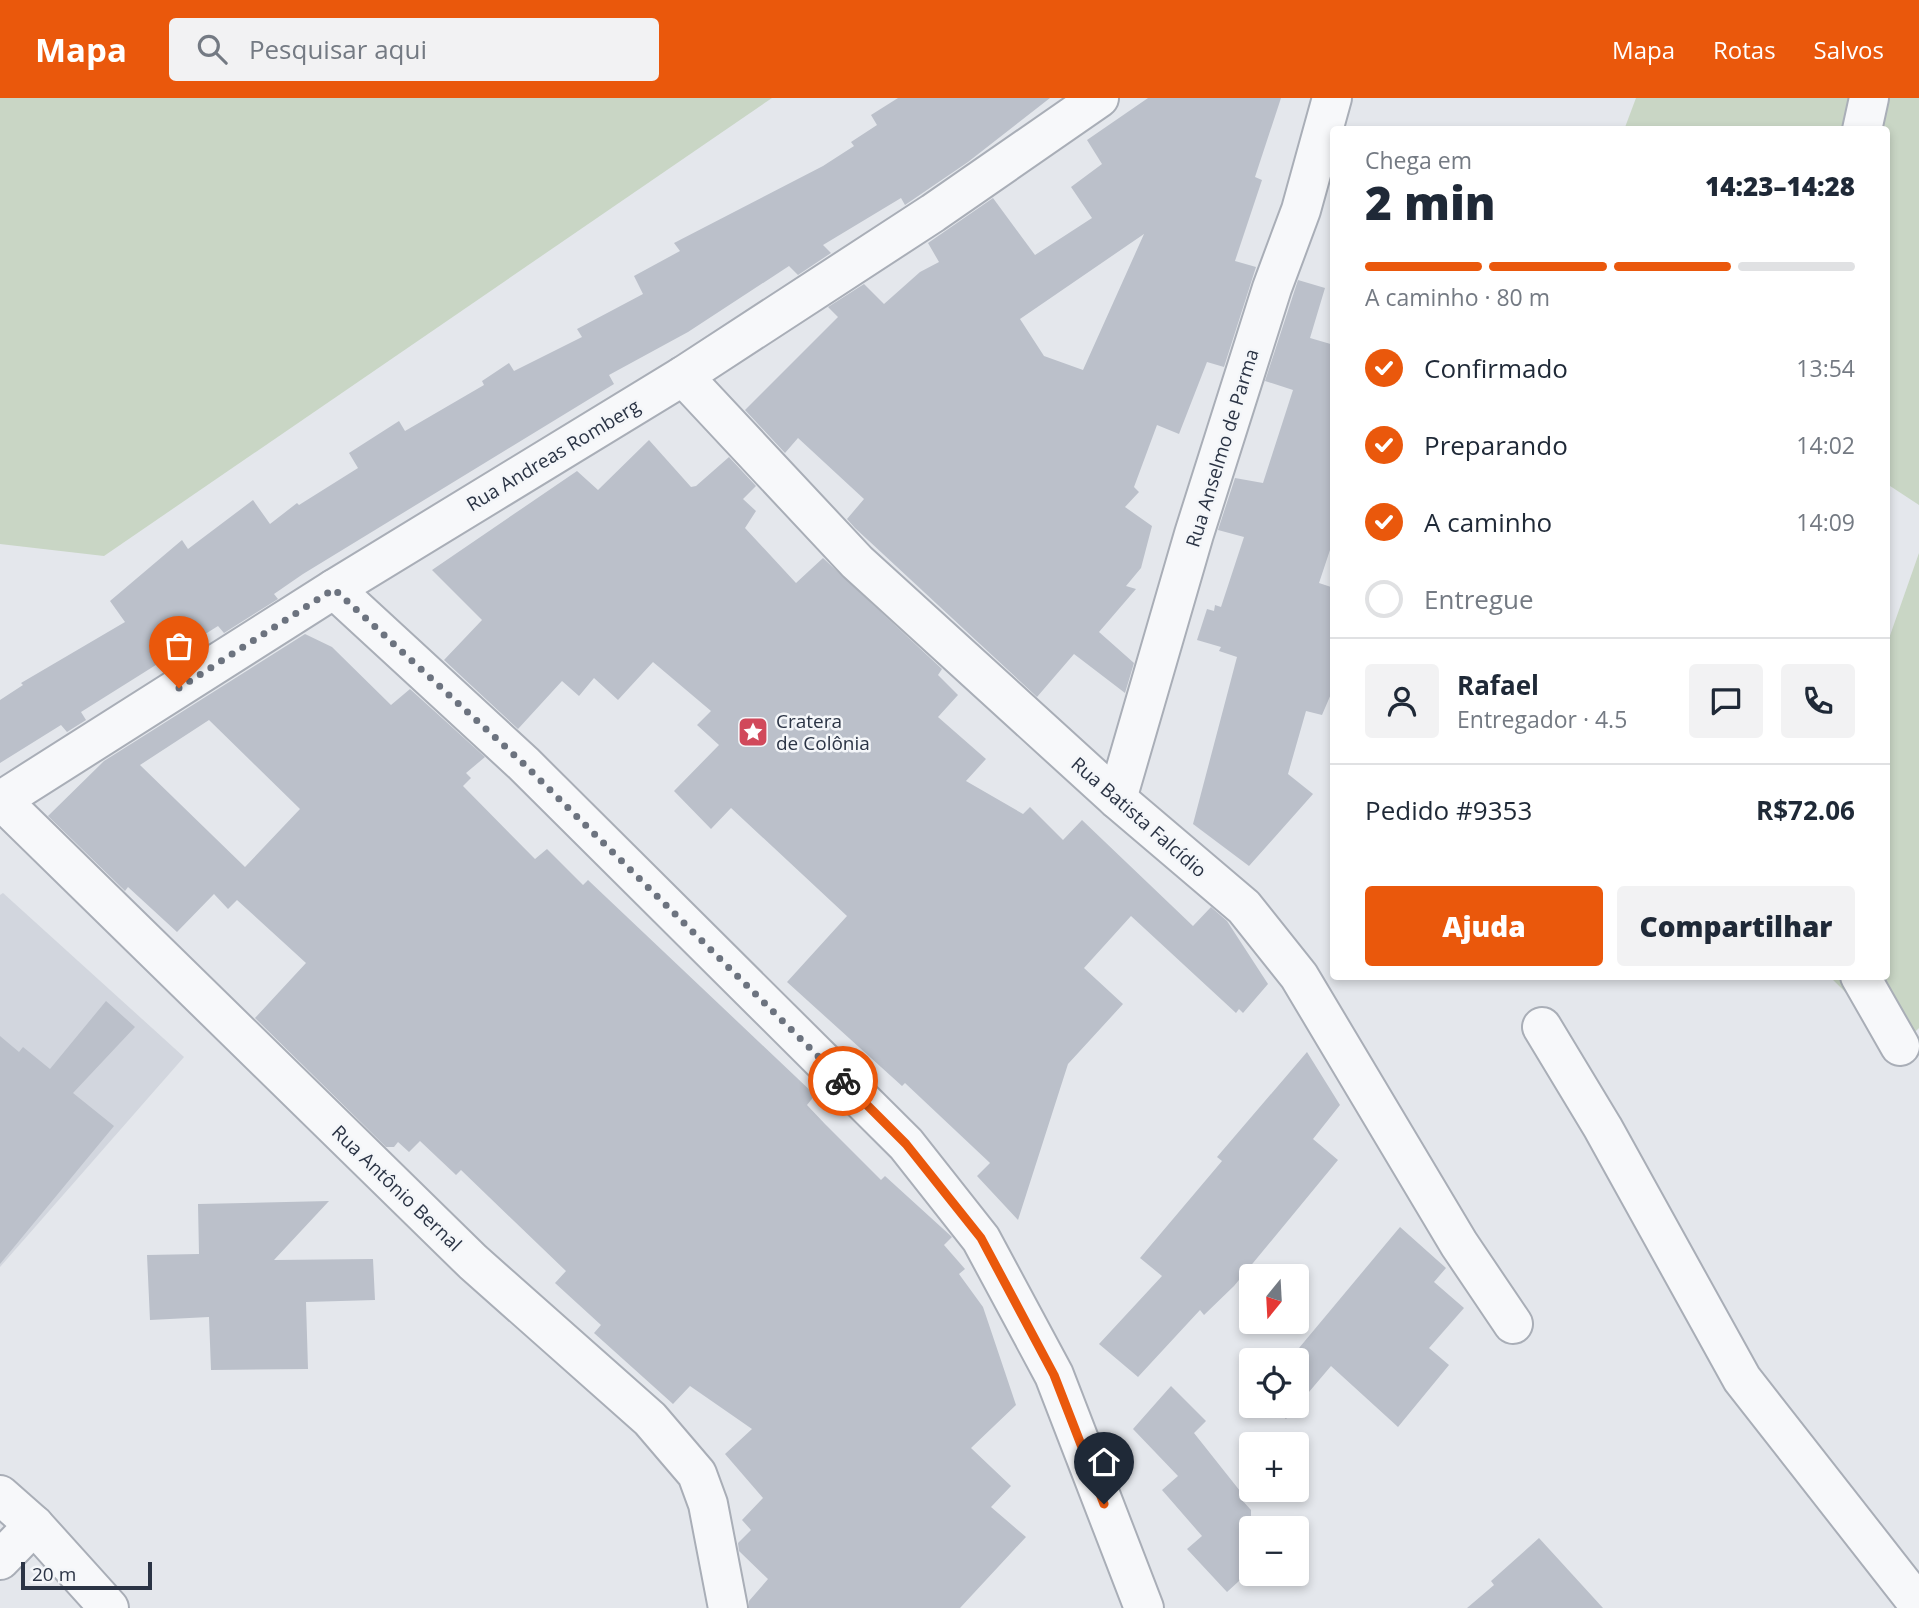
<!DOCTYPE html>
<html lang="pt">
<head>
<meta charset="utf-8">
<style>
	:root { --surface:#fff; --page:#f2f2f3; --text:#1f2937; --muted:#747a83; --line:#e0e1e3; --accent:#ea580c }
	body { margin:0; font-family:"Open Sans",sans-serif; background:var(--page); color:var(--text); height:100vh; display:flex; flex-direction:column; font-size:26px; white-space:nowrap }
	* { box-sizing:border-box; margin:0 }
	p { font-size:23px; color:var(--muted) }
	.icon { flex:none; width:38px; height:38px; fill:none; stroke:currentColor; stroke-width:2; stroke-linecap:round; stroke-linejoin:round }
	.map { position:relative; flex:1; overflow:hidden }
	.details { position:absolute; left:1330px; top:28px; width:560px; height:854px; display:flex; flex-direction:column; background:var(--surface); border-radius:7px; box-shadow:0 4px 10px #0003 }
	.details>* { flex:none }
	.needle { width:46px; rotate:198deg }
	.controls { position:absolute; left:1239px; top:1166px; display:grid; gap:14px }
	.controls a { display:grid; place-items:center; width:70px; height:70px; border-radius:7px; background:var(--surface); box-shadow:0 4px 10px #0003; font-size:35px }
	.scale { position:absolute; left:21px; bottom:18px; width:131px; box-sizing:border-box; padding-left:7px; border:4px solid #2b3445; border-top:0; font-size:19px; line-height:24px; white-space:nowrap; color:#2b3445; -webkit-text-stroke:5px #f4f6f9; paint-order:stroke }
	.pin { position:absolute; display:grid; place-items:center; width:60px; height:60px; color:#fff; margin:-72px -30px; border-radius:50% 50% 50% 0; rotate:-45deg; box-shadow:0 0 7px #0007 }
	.pin .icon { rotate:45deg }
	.courier { position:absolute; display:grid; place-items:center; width:70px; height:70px; margin:-35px; border:5px solid #ea580c; border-radius:50%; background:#fff; color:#222; box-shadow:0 2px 9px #0007 }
	.head em { font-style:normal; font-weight:800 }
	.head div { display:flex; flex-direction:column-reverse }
	.head { display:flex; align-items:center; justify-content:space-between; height:119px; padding:0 35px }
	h1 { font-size:46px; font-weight:800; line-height:52px }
	.bar { display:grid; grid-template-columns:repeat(4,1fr); gap:10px 7px; align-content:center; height:84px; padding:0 35px }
	.bar i { height:9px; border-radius:5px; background:var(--line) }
	.bar .current { background:var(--accent) }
	.bar p { grid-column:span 4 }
	.line { display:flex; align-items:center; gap:18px; padding:0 35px; border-top:2px solid var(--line) }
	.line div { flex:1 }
	.round { display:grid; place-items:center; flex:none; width:74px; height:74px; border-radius:7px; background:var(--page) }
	ol { padding:0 35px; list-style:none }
	li { display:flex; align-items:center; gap:21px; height:77px }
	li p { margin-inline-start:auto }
	li .icon { padding:7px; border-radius:50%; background:var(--accent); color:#fff; stroke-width:4 }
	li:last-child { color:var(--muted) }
	li i { width:38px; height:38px; border:4px solid var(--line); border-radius:50% }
	.action { display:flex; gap:14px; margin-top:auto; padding:14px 35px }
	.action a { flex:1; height:80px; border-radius:7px; background:var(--accent); color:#fff; font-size:28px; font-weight:800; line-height:80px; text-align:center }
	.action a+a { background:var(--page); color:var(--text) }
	header { display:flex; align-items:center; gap:42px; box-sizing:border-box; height:98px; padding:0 35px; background:var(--accent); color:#fff }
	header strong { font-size:33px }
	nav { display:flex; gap:38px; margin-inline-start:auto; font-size:24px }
	.search { width:490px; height:63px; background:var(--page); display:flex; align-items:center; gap:18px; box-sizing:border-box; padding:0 24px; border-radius:7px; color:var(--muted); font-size:26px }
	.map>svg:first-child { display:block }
	.built { fill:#d2d6de }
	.green { fill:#c9d6c5 }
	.building { fill:#bbc0ca; fill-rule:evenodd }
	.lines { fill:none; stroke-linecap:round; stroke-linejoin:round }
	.minor-casing { stroke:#a9aeb7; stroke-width:42 }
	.minor { stroke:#f7f8fa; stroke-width:38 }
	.done { stroke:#6c737f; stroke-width:7; stroke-dasharray:0 12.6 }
	.route { stroke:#ea580c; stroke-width:9 }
	.labels { text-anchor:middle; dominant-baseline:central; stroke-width:5; stroke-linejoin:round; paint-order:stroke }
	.street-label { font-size:19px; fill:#2b3445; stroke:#f4f6f9 }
	.poi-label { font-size:19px; fill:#2b3445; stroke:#f4f6f9; text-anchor:start }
</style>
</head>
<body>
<header>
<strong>Mapa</strong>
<div class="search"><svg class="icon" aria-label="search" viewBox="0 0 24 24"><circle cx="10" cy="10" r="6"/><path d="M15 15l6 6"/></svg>Pesquisar aqui</div>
<nav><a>Mapa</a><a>Rotas</a><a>Salvos</a></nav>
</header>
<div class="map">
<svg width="1919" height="1510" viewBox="0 0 1919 1510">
	<rect width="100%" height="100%" fill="#e4e7ec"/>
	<polygon class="built" points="3,795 184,959 0,1169 0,797"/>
	<g class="green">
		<polygon points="0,0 772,0 104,458 0,446"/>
		<polygon points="1636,0 1919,0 1919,407 1887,386 1886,32 1624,32"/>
		<polygon points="1919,455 1919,930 1900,948 1830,879 1886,878 1887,546"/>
	</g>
	<g class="building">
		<polygon points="898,0 1050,0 968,64 905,107 901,100 823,147 831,155 798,177 789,168 688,234 609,277 614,286 303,476 274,496 278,501 224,535 218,528 81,614 86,622 67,634 61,627 0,665 0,602 23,587 21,585 125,524 110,503 182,442 188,451 253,402 270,426 297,405 299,407 358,370 349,355 399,323 405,333 484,287 482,283 509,265 514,273 582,239 577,231 643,196 634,178 680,153 674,145 823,68 854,48 851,44 877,27 871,17"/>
		<path d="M1148,0H1281L1255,79L1262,82L1235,163L1256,169L1224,269L1207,264L1179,336L1157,327L1134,389L1139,394L1125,409L1152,428L1141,470L1126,488L1136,491L1099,534L1134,565L1125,595L1074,556L1037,599L855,430L847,421L864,401L798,340L785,355L745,312L838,219L828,209L864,186L884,206L920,174L939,164L928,145L993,100L1035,157L1092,120L1071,89L1102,66L1087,42ZM1144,136L1083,272L1044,258L1020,221Z"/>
		<polygon points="1298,182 1325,190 1310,240 1334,247 1334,440 1319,485 1334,490 1334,589 1322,617 1306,613 1288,676 1313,696 1249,768 1193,726 1237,559 1219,553 1221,549 1197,542 1207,511 1214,513 1215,507 1221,509 1244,439 1218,432 1235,380 1263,385 1293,292 1265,283"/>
		<polygon points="649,342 691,389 696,388 729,359 756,388 743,401 756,413 745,430 796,485 823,460 942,571 938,577 958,597 938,619 986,661 966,683 1023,716 1030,709 1063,742 1082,722 1193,828 1211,809 1227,823 1268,886 1243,915 1239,911 1236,915 1131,818 1084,870 1123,906 1068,966 1018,1122 977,1078 990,1065 905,985 902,988 787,884 847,818 731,710 711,731 674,693 719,647 697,627 711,613 653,564 618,602 594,580 579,598 562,583 518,631 444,562 482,522 432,472 577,373 598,392"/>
		<path d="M305,536L332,549L391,607L410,591L485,659L466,675L471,680L463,688L535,761L547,751L583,787L588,782L815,997L807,1007L825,1026L881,1082L885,1078L952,1139L944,1147L965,1171L959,1176L983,1209L1016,1307L971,1350L1011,1388L991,1409L1026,1439L960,1510H749V1503L768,1481L739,1453L738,1445L751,1432L742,1422L763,1400L725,1356L752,1331L690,1288L673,1306L594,1235L601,1227L555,1185L566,1173L461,1072L456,1077L420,1043L409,1054L398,1044L394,1049H386L255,920L306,865L237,802L228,811L214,796L177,834L128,789L125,793L48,718L104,663ZM209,622L300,711L245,769L140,667Z"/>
		<polygon points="106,903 135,929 73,995 114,1028 0,1166 0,938 19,954 23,949 50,971"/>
		<polygon points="1307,954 1340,1007 1313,1041 1338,1062 1234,1188 1204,1217 1200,1212 1138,1279 1099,1246 1162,1178 1140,1160 1222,1063 1217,1059"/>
		<polygon points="329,1103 274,1162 373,1161 375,1202 306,1204 308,1271 211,1272 209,1219 150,1222 147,1157 199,1156 198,1106"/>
		<polygon points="1400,1129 1446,1170 1434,1184 1464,1210 1429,1250 1449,1267 1398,1329 1331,1268 1286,1321 1270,1307 1297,1307 1297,1262 1289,1262"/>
		<polygon points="1171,1288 1206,1323 1194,1335 1244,1398 1241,1401 1251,1412 1251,1472 1227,1494 1187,1451 1202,1438 1162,1392 1178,1378 1133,1331"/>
		<polygon points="1539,1440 1603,1510 1467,1510 1494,1487 1491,1483"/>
	</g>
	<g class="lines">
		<g class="minor-casing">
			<g id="minor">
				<polyline points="1862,32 1869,0"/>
				<polyline points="683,278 857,464 1117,701 1244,809 1299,878 1459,1146 1513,1226"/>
				<polyline points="334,491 524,666 906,1046 981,1141 1054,1277 1144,1510"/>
				<polyline points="1117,701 1194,436 1272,190 1301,112 1332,0"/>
				<polyline points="0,703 334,491 683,278 933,115 1099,0"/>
				<polyline points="2,703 473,1164 650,1321 697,1376 708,1406 728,1510"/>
				<polyline points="1860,878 1900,948"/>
				<polyline points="1542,929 1603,1030 1742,1281 1919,1507"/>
				<polyline points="0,1397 34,1427 109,1510"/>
				<polyline points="0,1462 34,1427"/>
			</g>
		</g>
		<use href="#minor" class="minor"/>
	</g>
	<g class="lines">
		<polyline class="done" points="179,590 334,491 524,666 843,983"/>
		<polyline class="route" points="843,983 906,1046 981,1140 1054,1277 1104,1406"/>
	</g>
	<defs>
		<g id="sight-square" transform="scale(1.575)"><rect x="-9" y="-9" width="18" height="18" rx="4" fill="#d1495b" stroke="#f4f6f9"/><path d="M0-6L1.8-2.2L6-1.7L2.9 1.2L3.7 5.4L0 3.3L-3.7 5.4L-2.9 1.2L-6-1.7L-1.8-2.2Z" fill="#fff"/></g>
	</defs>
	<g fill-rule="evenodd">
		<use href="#sight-square" x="753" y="634"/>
	</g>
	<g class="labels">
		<g class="street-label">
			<text transform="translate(1222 350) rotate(-73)">Rua Anselmo de Parma</text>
			<text transform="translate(553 357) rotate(-31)">Rua Andreas Romberg</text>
			<text transform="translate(1139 719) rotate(41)">Rua Batista Falcídio</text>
			<text transform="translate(397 1090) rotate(44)">Rua Antônio Bernal</text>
		</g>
		<g class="poi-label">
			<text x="776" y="623">Cratera<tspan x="776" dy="22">de Colônia</tspan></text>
		</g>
	</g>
</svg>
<div class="controls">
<a><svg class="needle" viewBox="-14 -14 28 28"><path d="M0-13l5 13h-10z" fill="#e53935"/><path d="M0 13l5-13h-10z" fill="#747a83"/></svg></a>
<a><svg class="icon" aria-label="locate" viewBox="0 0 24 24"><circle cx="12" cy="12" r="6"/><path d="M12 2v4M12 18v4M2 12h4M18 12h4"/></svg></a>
<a>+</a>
<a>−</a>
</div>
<div class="scale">20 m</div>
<div class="pin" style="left:179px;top:590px;background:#ea580c"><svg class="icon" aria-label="bag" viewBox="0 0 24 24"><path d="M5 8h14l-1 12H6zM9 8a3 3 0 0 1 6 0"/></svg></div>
<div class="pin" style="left:1104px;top:1406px;background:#1f2937"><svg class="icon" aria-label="home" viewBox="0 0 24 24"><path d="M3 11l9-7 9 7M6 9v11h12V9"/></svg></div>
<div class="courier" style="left:843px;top:983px"><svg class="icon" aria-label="bike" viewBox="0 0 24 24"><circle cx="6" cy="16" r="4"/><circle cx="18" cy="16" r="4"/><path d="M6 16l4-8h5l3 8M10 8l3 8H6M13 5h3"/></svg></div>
<section class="details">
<div class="head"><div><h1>2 min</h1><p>Chega em</p></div><em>14:23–14:28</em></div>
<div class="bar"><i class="current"></i><i class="current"></i><i class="current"></i><i></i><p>A caminho · 80 m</p></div>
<ol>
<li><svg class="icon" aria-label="check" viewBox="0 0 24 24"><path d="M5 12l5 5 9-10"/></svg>Confirmado<p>13:54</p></li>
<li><svg class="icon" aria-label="check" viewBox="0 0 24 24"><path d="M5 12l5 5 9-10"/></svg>Preparando<p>14:02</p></li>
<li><svg class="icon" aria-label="check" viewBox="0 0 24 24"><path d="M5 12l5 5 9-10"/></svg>A caminho<p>14:09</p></li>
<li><i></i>Entregue</li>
</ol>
<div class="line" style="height:126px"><a class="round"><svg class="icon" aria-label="person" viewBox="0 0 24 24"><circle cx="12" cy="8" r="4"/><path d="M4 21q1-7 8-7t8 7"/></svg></a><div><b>Rafael</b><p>Entregador · 4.5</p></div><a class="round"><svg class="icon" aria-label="chat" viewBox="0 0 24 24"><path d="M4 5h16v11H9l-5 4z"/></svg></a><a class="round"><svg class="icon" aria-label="phone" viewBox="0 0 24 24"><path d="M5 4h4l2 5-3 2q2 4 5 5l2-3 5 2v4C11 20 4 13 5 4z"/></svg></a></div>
<div class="line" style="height:91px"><div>Pedido #9353</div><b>R$72.06</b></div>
<div class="action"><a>Ajuda</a><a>Compartilhar</a></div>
</section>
</div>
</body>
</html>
